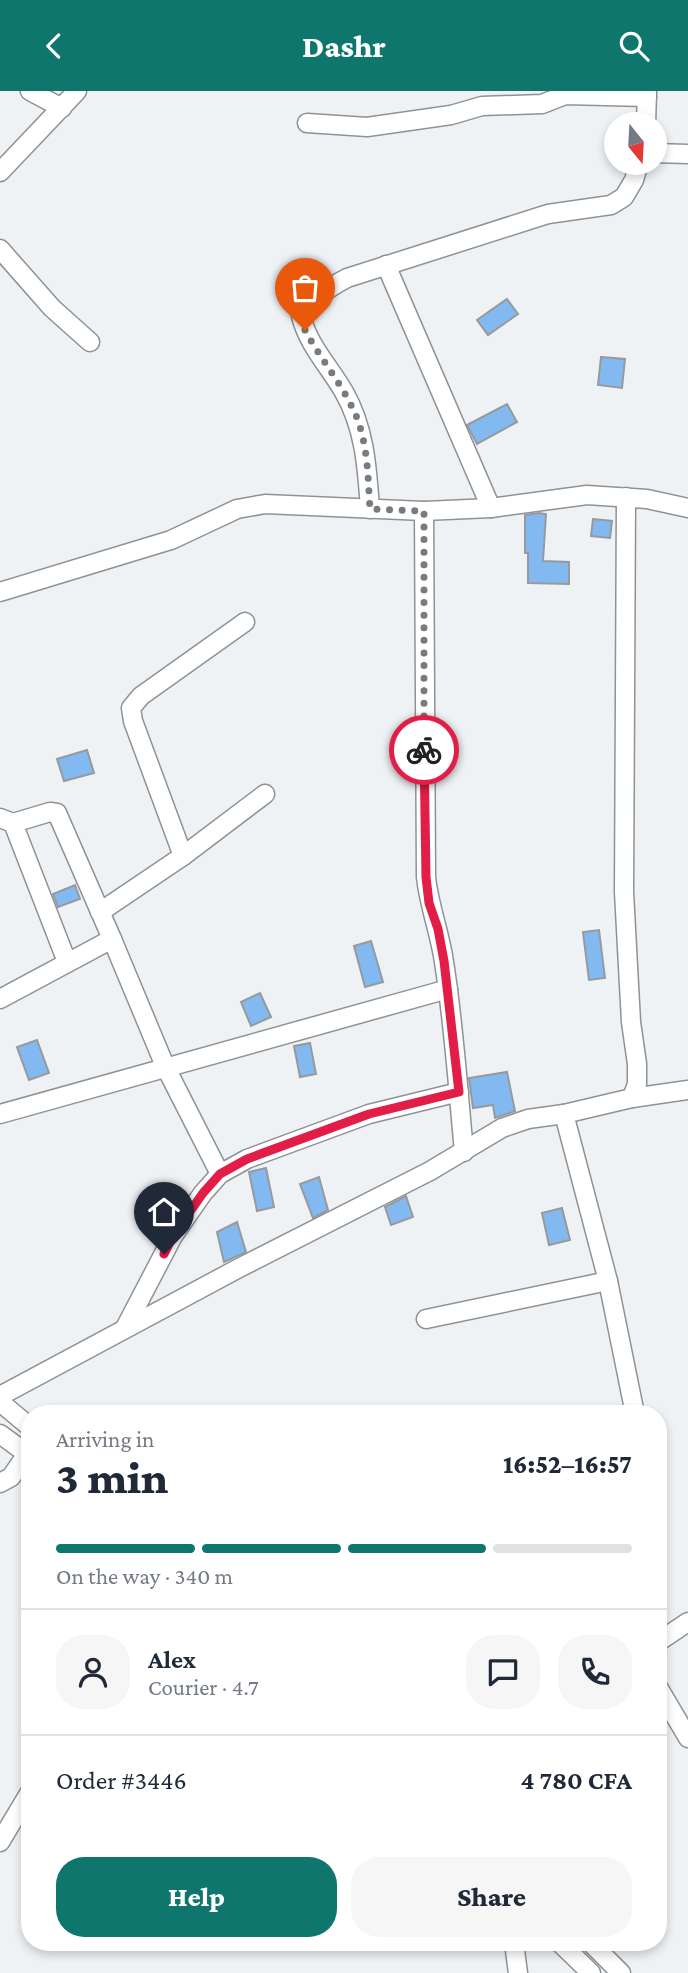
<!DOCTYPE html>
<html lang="en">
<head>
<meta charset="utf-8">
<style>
	:root { --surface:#fff; --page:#f6f6f7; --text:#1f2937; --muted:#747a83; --line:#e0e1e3; --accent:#0f766e }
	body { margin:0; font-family:"Crimson Pro",serif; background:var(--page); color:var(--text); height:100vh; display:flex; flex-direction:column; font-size:26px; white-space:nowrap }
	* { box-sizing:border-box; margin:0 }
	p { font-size:23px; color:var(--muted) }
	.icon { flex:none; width:38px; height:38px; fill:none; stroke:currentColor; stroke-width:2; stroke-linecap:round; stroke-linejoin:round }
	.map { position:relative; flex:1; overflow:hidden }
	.panel { position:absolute; left:21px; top:1314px; width:646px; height:546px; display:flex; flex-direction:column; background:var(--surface); border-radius:28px; box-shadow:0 4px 10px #0003 }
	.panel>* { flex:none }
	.needle { width:46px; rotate:162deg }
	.fabs { position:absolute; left:604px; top:21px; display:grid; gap:14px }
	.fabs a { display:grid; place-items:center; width:63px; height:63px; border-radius:50%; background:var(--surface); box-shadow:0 4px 10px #0003; font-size:35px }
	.pin { position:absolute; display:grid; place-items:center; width:60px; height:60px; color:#fff; margin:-72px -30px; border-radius:50% 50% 50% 0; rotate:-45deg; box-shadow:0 0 7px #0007 }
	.pin .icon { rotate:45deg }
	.courier { position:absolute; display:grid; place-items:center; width:70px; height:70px; margin:-35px; border:5px solid #e11d48; border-radius:50%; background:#fff; color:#222; box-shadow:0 2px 9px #0007 }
	.headline em { font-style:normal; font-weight:800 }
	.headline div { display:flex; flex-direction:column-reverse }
	.headline { display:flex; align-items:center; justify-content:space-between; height:119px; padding:0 35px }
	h1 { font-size:46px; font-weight:800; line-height:52px }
	.bar { display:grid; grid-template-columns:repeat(4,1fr); gap:10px 7px; align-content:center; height:84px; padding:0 35px }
	.bar i { height:9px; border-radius:5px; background:var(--line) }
	.bar .on { background:var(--accent) }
	.bar p { grid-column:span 4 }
	.line { display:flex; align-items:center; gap:18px; padding:0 35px; border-top:2px solid var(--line) }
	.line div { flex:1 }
	.round { display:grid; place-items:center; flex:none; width:74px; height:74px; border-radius:28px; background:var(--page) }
	.action { display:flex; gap:14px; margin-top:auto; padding:14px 35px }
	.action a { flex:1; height:80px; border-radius:28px; background:var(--accent); color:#fff; font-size:28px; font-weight:800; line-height:80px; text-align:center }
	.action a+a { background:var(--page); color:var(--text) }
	header { display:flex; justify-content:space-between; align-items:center; height:91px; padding:0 35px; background:var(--accent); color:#fff; font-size:32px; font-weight:800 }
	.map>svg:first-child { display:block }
	.building { fill:#82b9f1; stroke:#979a9d; stroke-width:2 }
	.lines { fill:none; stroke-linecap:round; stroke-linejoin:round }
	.minor-casing { stroke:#8f9295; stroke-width:21 }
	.minor { stroke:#fff; stroke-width:18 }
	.done { stroke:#797b7d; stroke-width:7; stroke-dasharray:0 12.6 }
	.route { stroke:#e11d48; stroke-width:9 }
</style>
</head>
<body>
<header><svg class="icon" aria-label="back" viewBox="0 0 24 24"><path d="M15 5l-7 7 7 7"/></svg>Dashr<svg class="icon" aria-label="search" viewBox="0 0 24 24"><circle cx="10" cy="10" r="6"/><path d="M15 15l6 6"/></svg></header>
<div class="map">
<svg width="688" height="1882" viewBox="0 0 688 1882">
	<rect width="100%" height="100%" fill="#eff2f5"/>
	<g class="building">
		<polygon points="507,208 518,223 488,244 477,229"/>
		<polygon points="601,266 625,268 622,297 598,294"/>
		<polygon points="507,313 517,331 477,353 467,334"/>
		<polygon points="539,422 546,423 543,470 569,471 569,493 528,492 528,462 525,462 525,424"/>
		<polygon points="593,428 612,430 610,447 591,445"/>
		<polygon points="87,659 94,682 64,690 57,668"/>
		<polygon points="75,794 80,808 58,816 53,803"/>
		<polygon points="599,839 605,887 589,889 583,841"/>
		<polygon points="371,850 383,891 365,896 354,855"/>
		<polygon points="260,902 271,926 251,935 241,911"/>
		<polygon points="37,949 49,982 29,989 17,956"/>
		<polygon points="310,952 316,983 300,986 294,955"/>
		<polygon points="507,981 515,1020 495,1027 493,1014 473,1017 469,987"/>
		<polygon points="266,1077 274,1116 257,1120 249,1081"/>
		<polygon points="319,1086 328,1119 313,1127 300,1093"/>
		<polygon points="406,1105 413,1126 391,1134 385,1116"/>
		<polygon points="562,1117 570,1149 549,1154 542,1122"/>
		<polygon points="237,1131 246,1161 224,1171 217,1141"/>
	</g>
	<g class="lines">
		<g class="minor-casing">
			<g id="minor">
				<polyline points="30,0 62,17"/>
				<polyline points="307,32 367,36 451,24 482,15 542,13 565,4 647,6"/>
				<polyline points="646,33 647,0"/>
				<polyline points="654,62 688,63"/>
				<polyline points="0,81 77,0"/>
				<polyline points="0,158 52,217 90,251"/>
				<polyline points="386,174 491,417"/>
				<polyline points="626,406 624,801 631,931 637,973 637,993 632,1007"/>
				<path d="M370,418C367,376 365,338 344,301C329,275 308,254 301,225C313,207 328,197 347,187L548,123L611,114L624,106L634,89L639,72"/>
				<path d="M424,420L426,786C429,815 440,842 444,871C454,934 458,998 464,1061"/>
				<polyline points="0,501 171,449 237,418 265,413 424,420 491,417 587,404 647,408 688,417"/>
				<polyline points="0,727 13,732 50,721 57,722 112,848 0,908"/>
				<polyline points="13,732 67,871"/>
				<polyline points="183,765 133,630 131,617 141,605 245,531"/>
				<polyline points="100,821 183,765 265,703"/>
				<polyline points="112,848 165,975 220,1083"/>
				<polyline points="0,1023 448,898"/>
				<polyline points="564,1023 608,1190 635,1323"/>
				<polyline points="426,1228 608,1190"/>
				<polyline points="125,1237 173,1145 203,1102 220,1083 247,1068 369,1023 459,1001"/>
				<polyline points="0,1305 239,1177 430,1080 502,1037 528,1028 564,1023 632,1007 688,999"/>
				<polyline points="0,1311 30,1336"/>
				<polyline points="0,1343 30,1365"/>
				<polyline points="0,1392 11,1386 27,1363"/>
				<polyline points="658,1551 688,1531"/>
				<polyline points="658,1596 688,1647"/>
				<polyline points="0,1751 30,1701"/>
				<polyline points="514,1852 518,1882"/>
				<polyline points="560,1852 591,1882"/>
				<polyline points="591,1852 621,1882"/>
			</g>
		</g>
		<use href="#minor" class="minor"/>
	</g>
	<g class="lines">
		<path class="done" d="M305,239C321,269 344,295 357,327C368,356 368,388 370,418L424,420V659"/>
		<polyline class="route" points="164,1163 173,1145 203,1102 220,1083 247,1068 369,1023 459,1001 444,870 438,838 429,812 426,786 424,659"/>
	</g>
</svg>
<div class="fabs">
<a><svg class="needle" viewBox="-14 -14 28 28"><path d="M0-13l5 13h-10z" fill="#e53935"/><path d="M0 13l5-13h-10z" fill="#747a83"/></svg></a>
</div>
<div class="pin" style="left:305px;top:239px;background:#ea580c"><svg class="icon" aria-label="bag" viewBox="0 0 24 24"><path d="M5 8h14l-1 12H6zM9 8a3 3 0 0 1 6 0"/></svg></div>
<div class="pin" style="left:164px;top:1163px;background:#1f2937"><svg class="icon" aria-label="home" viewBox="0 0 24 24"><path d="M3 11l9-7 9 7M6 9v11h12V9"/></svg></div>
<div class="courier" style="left:424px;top:659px"><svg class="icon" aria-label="bike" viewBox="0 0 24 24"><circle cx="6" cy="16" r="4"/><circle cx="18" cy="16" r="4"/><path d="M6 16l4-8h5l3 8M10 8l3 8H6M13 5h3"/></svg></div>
<section class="panel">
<div class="headline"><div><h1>3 min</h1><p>Arriving in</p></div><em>16:52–16:57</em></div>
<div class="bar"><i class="on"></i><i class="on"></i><i class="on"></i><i></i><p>On the way · 340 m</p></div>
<div class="line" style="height:126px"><a class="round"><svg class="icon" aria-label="person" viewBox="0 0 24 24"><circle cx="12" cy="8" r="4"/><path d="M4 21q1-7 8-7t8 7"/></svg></a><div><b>Alex</b><p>Courier · 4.7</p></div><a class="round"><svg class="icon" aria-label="chat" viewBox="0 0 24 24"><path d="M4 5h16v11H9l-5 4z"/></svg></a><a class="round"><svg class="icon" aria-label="phone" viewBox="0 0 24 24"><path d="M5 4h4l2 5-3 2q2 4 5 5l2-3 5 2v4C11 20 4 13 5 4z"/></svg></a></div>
<div class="line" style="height:91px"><div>Order #3446</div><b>4 780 CFA</b></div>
<div class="action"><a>Help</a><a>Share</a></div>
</section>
</div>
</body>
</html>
